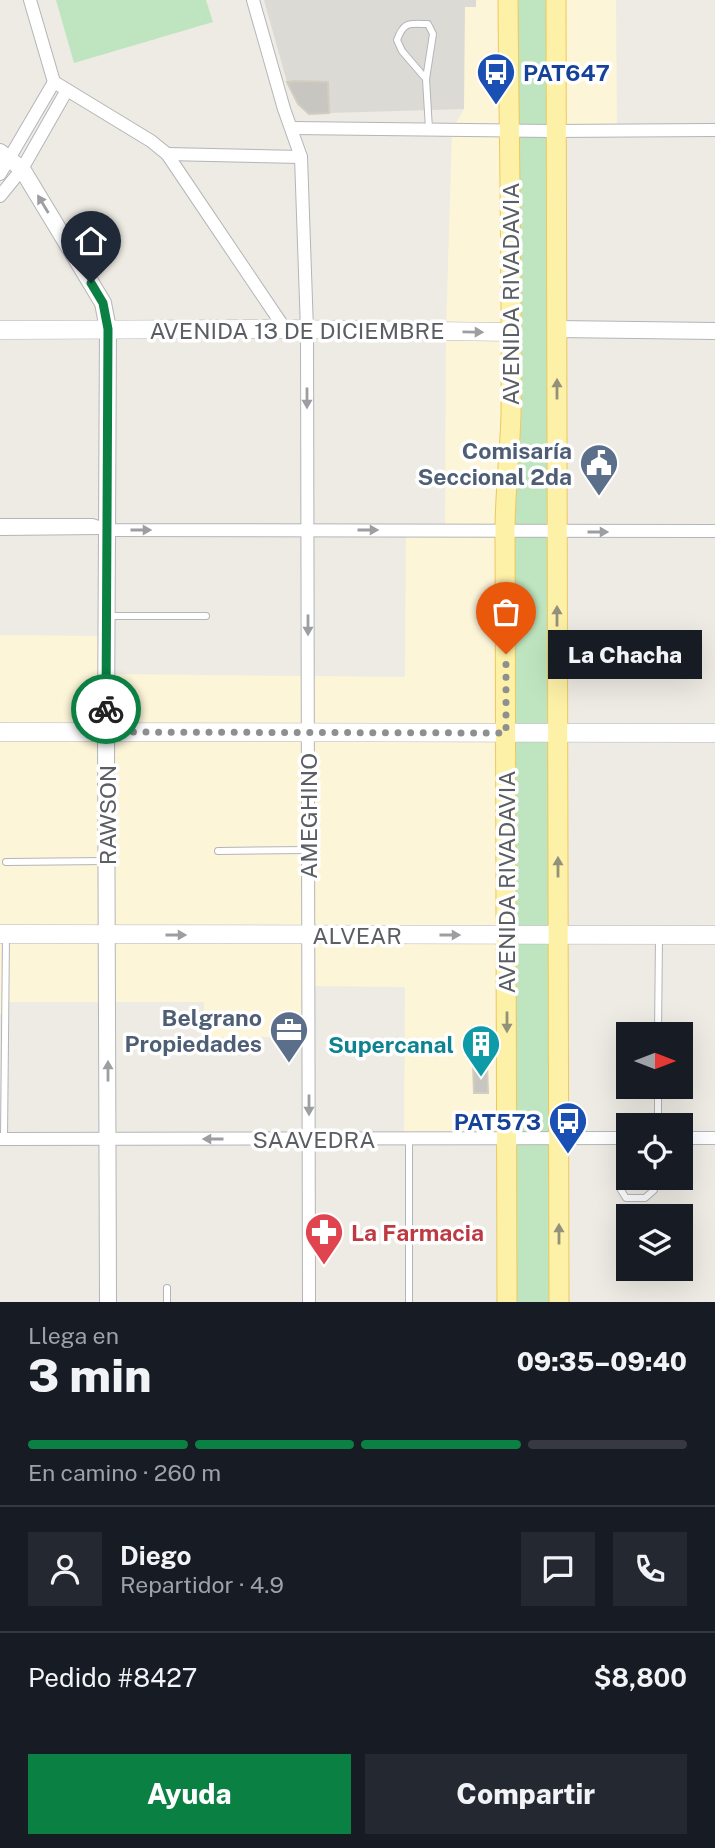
<!DOCTYPE html>
<html lang="es">
<head>
<meta charset="utf-8">
<style>
	:root { --surface:#171b24; --page:#242831; --text:#f1f3f6; --muted:#9ea1a6; --line:#363941; --accent:#0b8043 }
	body { margin:0; font-family:"Public Sans",sans-serif; background:var(--page); color:var(--text); height:100vh; display:flex; flex-direction:column; font-size:26px; white-space:nowrap }
	* { box-sizing:border-box; margin:0 }
	p { font-size:23px; color:var(--muted) }
	.icon { flex:none; width:38px; height:38px; fill:none; stroke:currentColor; stroke-width:2; stroke-linecap:round; stroke-linejoin:round }
	.map { position:relative; height:1302px; overflow:hidden }
	.sheet { display:flex; flex-direction:column; background:var(--surface); flex:1 }
	.sheet>* { flex:none }
	.needle { width:46px; rotate:90deg }
	.tools { position:absolute; left:616px; top:1022px; display:grid; gap:14px }
	.tools a { display:grid; place-items:center; width:77px; height:77px; border-radius:0px; background:var(--surface); box-shadow:0 7px 28px #0002; font-size:35px }
	.pin { position:absolute; display:grid; place-items:center; width:60px; height:60px; color:#fff; margin:-72px -30px; border-radius:50% 50% 50% 0; rotate:-45deg; box-shadow:0 0 7px #0007 }
	.pin .icon { rotate:45deg }
	.courier { position:absolute; display:grid; place-items:center; width:70px; height:70px; margin:-35px; border:5px solid #0b8043; border-radius:50%; background:#fff; color:#222; box-shadow:0 2px 9px #0007 }
	.bubble { position:absolute; height:49px; border-radius:0px; background:var(--surface); box-shadow:0 7px 28px #0002; font-size:23px; font-weight:800; line-height:49px; text-align:center }
	.summary em { font-style:normal; font-weight:800 }
	.summary div { display:flex; flex-direction:column-reverse }
	.summary { display:flex; align-items:center; justify-content:space-between; height:119px; padding:0 28px }
	h1 { font-size:46px; font-weight:800; line-height:52px }
	.bar { display:grid; grid-template-columns:repeat(4,1fr); gap:10px 7px; align-content:center; height:84px; padding:0 28px }
	.bar i { height:9px; border-radius:5px; background:var(--line) }
	.bar .selected { background:var(--accent) }
	.bar p { grid-column:span 4 }
	.line { display:flex; align-items:center; gap:18px; padding:0 28px; border-top:2px solid var(--line) }
	.line div { flex:1 }
	.round { display:grid; place-items:center; flex:none; width:74px; height:74px; border-radius:0px; background:var(--page) }
	.action { display:flex; gap:14px; margin-top:auto; padding:14px 28px }
	.action a { flex:1; height:80px; border-radius:0px; background:var(--accent); color:#fff; font-size:28px; font-weight:800; line-height:80px; text-align:center }
	.action a+a { background:var(--page); color:var(--text) }
	.map>svg:first-child { display:block }
	.commercial { fill:#fdf5d8 }
	.industrial { fill:#dcdad5 }
	.green { fill:#bfe5c0 }
	.building { fill:#c8c6c0; stroke:#d2cdc1; stroke-width:2 }
	.lines { fill:none; stroke-linecap:round; stroke-linejoin:round }
	.service-casing { stroke:#b3b5ba; stroke-width:8 }
	.minor-casing { stroke:#b3b5ba; stroke-width:14 }
	.tertiary-casing { stroke:#b3b5ba; stroke-width:18 }
	.secondary-casing { stroke:#b4b7bd; stroke-width:19 }
	.primary-casing { stroke:#eec85b; stroke-width:21 }
	.service { stroke:#fff; stroke-width:6 }
	.minor { stroke:#fff; stroke-width:12 }
	.tertiary { stroke:#fff; stroke-width:16 }
	.secondary { stroke:#fff; stroke-width:18 }
	.primary { stroke:#fdf1a8; stroke-width:19 }
	.oneway { fill:#9d9ea1 }
	.oneway2 { fill:#94917b }
	.done { stroke:#8e8f90; stroke-width:7; stroke-dasharray:0 12.6 }
	.route { stroke:#0b8043; stroke-width:9 }
	.labels { text-anchor:middle; dominant-baseline:central; stroke-width:7; stroke-linejoin:round; paint-order:stroke }
	.transit-label { font-size:23px; font-weight:bold; fill:#164399; stroke:#fff; text-anchor:start }
	.street-label { font-size:23px; fill:#5b5e63; stroke:#fff }
	.service-label { font-size:23px; font-weight:bold; fill:#4e5e75; stroke:#fff; text-anchor:end }
	.culture-label { font-size:23px; font-weight:bold; fill:#0d838f; stroke:#fff; text-anchor:end }
	.health-label { font-size:23px; font-weight:bold; fill:#be3a42; stroke:#fff; text-anchor:start }
</style>
</head>
<body>
<div class="map">
<svg width="715" height="1302" viewBox="0 0 715 1302">
	<rect width="100%" height="100%" fill="#edebe3"/>
	<polygon class="commercial" points="464,0 616,0 617,131 509,132 507,1138 404,1138 405,987 309,986 309,1037 205,1037 204,1002 6,1002 5,1014 0,1014 0,635 107,636 107,674 405,677 406,530 445,530 446,331 452,130 464,109"/>
	<polygon class="industrial" points="264,0 476,0 476,7 465,7 464,109 329,113 295,81 287,82"/>
	<g class="green">
		<polygon points="56,0 206,0 213,22 74,63"/>
		<polygon points="508,0 556,0 559,1302 507,1302"/>
	</g>
	<g class="building">
		<polygon points="295,81 328,82 329,113 309,114 298,104 287,82"/>
		<polygon points="487,1063 488,1093 474,1093 473,1064"/>
	</g>
	<g class="lines">
		<g class="service-casing">
			<g id="service">
				<path d="M426,79L402,51L397,40C404,21 409,24 428,24L433,34L426,79L429,129"/>
				<polyline points="0,532 100,531"/>
				<polyline points="107,616 206,616"/>
				<polyline points="218,851 308,850"/>
				<polyline points="6,862 105,861"/>
				<polyline points="658,1034 659,937"/>
				<polyline points="658,1125 658,1087"/>
				<polyline points="4,1138 6,936"/>
				<polyline points="622,1138 621,1190 626,1198 645,1198 654,1190 654,1178"/>
				<polyline points="167,1288 167,1302"/>
				<polyline points="409,1302 409,1138"/>
			</g>
		</g>
		<g class="minor-casing">
			<g id="minor">
				<polyline points="30,0 54,82"/>
				<polyline points="253,0 284,109 301,157 307,330 309,1302"/>
				<polyline points="54,82 151,141 167,154 285,329"/>
				<polyline points="292,128 551,131 715,130"/>
				<polyline points="167,154 301,157"/>
				<polyline points="0,174 54,82"/>
				<polyline points="0,196 22,169 67,90"/>
				<polyline points="0,525 92,525 107,530 715,531"/>
				<polyline points="681,1138 715,1138"/>
				<polyline points="0,1139 628,1138"/>
			</g>
		</g>
		<g class="tertiary-casing">
			<g id="tertiary">
				<polyline points="0,152 22,169 103,303 108,329 106,732 108,1302"/>
				<polyline points="557,329 715,331"/>
			</g>
		</g>
		<g class="secondary-casing">
			<g id="secondary">
				<polyline points="0,330 285,329 511,332"/>
				<polyline points="0,732 715,733"/>
				<polyline points="0,934 715,935"/>
			</g>
		</g>
		<g class="primary-casing">
			<g id="primary">
				<polyline points="556,0 559,1302"/>
				<path d="M507,1302L505,531C505,492 510,453 511,414C512,276 509,138 508,0"/>
			</g>
		</g>
		<use href="#service" class="service"/>
		<use href="#minor" class="minor"/>
		<use href="#tertiary" class="tertiary"/>
		<use href="#secondary" class="secondary"/>
		<use href="#primary" class="primary"/>
	</g>
	<defs><path id="oneway-solid" d="M-6-.8H1V-3.2L6.5 0L1 3.2V.8H-6Z" transform="scale(1.75)"/></defs>
	<g class="oneway">
		<use href="#oneway-solid" transform="translate(43 204) rotate(-121)"/>
		<use href="#oneway-solid" transform="translate(473 332) rotate(1)"/>
		<use href="#oneway-solid" transform="translate(307 398) rotate(90)"/>
		<use href="#oneway-solid" transform="translate(141 530)"/>
		<use href="#oneway-solid" transform="translate(368 530)"/>
		<use href="#oneway-solid" transform="translate(598 532)"/>
		<use href="#oneway-solid" transform="translate(308 625) rotate(90)"/>
		<use href="#oneway-solid" transform="translate(176 935)"/>
		<use href="#oneway-solid" transform="translate(450 935)"/>
		<use href="#oneway-solid" transform="translate(108 1071) rotate(-90)"/>
		<use href="#oneway-solid" transform="translate(309 1105) rotate(90)"/>
		<use href="#oneway-solid" transform="translate(213 1139) rotate(180)"/>
	</g>
	<g class="oneway2">
		<use href="#oneway-solid" transform="translate(557 389) rotate(-90)"/>
		<use href="#oneway-solid" transform="translate(557 616) rotate(-90)"/>
		<use href="#oneway-solid" transform="translate(558 867) rotate(-90)"/>
		<use href="#oneway-solid" transform="translate(507 1022) rotate(90)"/>
		<use href="#oneway-solid" transform="translate(559 1234) rotate(-90)"/>
	</g>
	<g class="lines">
		<polyline class="done" points="106,709 106,732 506,733 506,654"/>
		<polyline class="route" points="91,283 103,303 108,329 106,709"/>
	</g>
	<defs>
		<g id="bus-pin" transform="scale(2.0125)"><path d="M0 17L-7.5 6A9.5 9.5 0 1 1 7.5 6Z" fill="#1a4fb4" stroke="#fff"/><path d="M-5-6H5V4H4V6H2V4H-2V6H-4V4H-5ZM-3.5-4V0h7V-4ZM-3.5 1.2v1.5H-2V1.2ZM2 1.2v1.5H3.5V1.2Z" fill="#fff"/></g>
		<g id="civic-pin" transform="scale(2.0125)"><path d="M0 17L-7.5 6A9.5 9.5 0 1 1 7.5 6Z" fill="#5c6f8a" stroke="#fff"/><path d="M-.6-6.5H3V-4.5H.6V-3L4-1V1h2V6H-6V1h2V-1L-.6-3ZM-1.2 2.5V6h2.4V2.5Z" fill="#fff"/></g>
		<g id="office-pin" transform="scale(2.0125)"><path d="M0 17L-7.5 6A9.5 9.5 0 1 1 7.5 6Z" fill="#5c6f8a" stroke="#fff"/><path d="M-6-3h4V-5.5h4V-3h4V5H-6ZM-1-4.5V-3h2v-1.5ZM-6 0V1H6V0Z" fill="#fff"/></g>
		<g id="building-pin" transform="scale(2.0125)"><path d="M0 17L-7.5 6A9.5 9.5 0 1 1 7.5 6Z" fill="#0f9aa8" stroke="#fff"/><path d="M-4-6H4V6H1V3H-1V6H-4ZM-2.5-4.3h1.7v1.8h-1.7ZM.8-4.3h1.7v1.8H.8ZM-2.5-1h1.7V.8h-1.7ZM.8-1h1.7V.8H.8Z" fill="#fff"/></g>
		<g id="pharmacy-pin" transform="scale(2.0125)"><path d="M0 17L-7.5 6A9.5 9.5 0 1 1 7.5 6Z" fill="#e0444e" stroke="#fff"/><path d="M-2-6h4v4h4v4h-4v4h-4v-4h-4v-4h4Z" fill="#fff"/></g>
	</defs>
	<g fill-rule="evenodd">
		<use href="#bus-pin" x="496" y="72"/>
		<use href="#civic-pin" x="599" y="463"/>
		<use href="#office-pin" x="289" y="1030"/>
		<use href="#building-pin" x="481" y="1044"/>
		<use href="#bus-pin" x="568" y="1121"/>
		<use href="#pharmacy-pin" x="324" y="1232"/>
	</g>
	<g class="labels">
		<g class="transit-label">
			<text x="523" y="72">PAT647</text>
			<text x="541" y="1121" text-anchor="end">PAT573</text>
		</g>
		<g class="street-label">
			<text transform="translate(510 294) rotate(-90)">AVENIDA RIVADAVIA</text>
			<text x="297" y="330">AVENIDA 13 DE DICIEMBRE</text>
			<text transform="translate(107 815) rotate(-90)">RAWSON</text>
			<text transform="translate(308 816) rotate(-90)">AMEGHINO</text>
			<text transform="translate(506 882) rotate(-90)">AVENIDA RIVADAVIA</text>
			<text x="357" y="935">ALVEAR</text>
			<text x="314" y="1139">SAAVEDRA</text>
		</g>
		<g class="service-label">
			<text x="572" y="450">Comisaría<tspan x="572" dy="26">Seccional 2da</tspan></text>
			<text x="262" y="1017">Belgrano<tspan x="262" dy="26">Propiedades</tspan></text>
		</g>
		<g class="culture-label">
			<text x="454" y="1044">Supercanal</text>
		</g>
		<g class="health-label">
			<text x="351" y="1232">La Farmacia</text>
		</g>
	</g>
</svg>
<div class="tools">
<a><svg class="needle" viewBox="-14 -14 28 28"><path d="M0-13l5 13h-10z" fill="#e53935"/><path d="M0 13l5-13h-10z" fill="#9ea1a6"/></svg></a>
<a><svg class="icon" aria-label="locate" viewBox="0 0 24 24"><circle cx="12" cy="12" r="6"/><path d="M12 2v4M12 18v4M2 12h4M18 12h4"/></svg></a>
<a><svg class="icon" aria-label="layers" viewBox="0 0 24 24"><path d="M12 4l9 5-9 5-9-5zM3 14l9 5 9-5"/></svg></a>
</div>
<div class="pin" style="left:506px;top:654px;background:#ea580c"><svg class="icon" aria-label="bag" viewBox="0 0 24 24"><path d="M5 8h14l-1 12H6zM9 8a3 3 0 0 1 6 0"/></svg></div>
<div class="pin" style="left:91px;top:283px;background:#1f2937"><svg class="icon" aria-label="home" viewBox="0 0 24 24"><path d="M3 11l9-7 9 7M6 9v11h12V9"/></svg></div>
<div class="courier" style="left:106px;top:709px"><svg class="icon" aria-label="bike" viewBox="0 0 24 24"><circle cx="6" cy="16" r="4"/><circle cx="18" cy="16" r="4"/><path d="M6 16l4-8h5l3 8M10 8l3 8H6M13 5h3"/></svg></div>
<div class="bubble" style="left:548px;top:630px;width:154px">La Chacha</div>
</div>
<section class="sheet">
<div class="summary"><div><h1>3 min</h1><p>Llega en</p></div><em>09:35–09:40</em></div>
<div class="bar"><i class="selected"></i><i class="selected"></i><i class="selected"></i><i></i><p>En camino · 260 m</p></div>
<div class="line" style="height:126px"><a class="round"><svg class="icon" aria-label="person" viewBox="0 0 24 24"><circle cx="12" cy="8" r="4"/><path d="M4 21q1-7 8-7t8 7"/></svg></a><div><b>Diego</b><p>Repartidor · 4.9</p></div><a class="round"><svg class="icon" aria-label="chat" viewBox="0 0 24 24"><path d="M4 5h16v11H9l-5 4z"/></svg></a><a class="round"><svg class="icon" aria-label="phone" viewBox="0 0 24 24"><path d="M5 4h4l2 5-3 2q2 4 5 5l2-3 5 2v4C11 20 4 13 5 4z"/></svg></a></div>
<div class="line" style="height:91px"><div>Pedido #8427</div><b>$8,800</b></div>
<div class="action"><a>Ayuda</a><a>Compartir</a></div>
</section>
</body>
</html>
